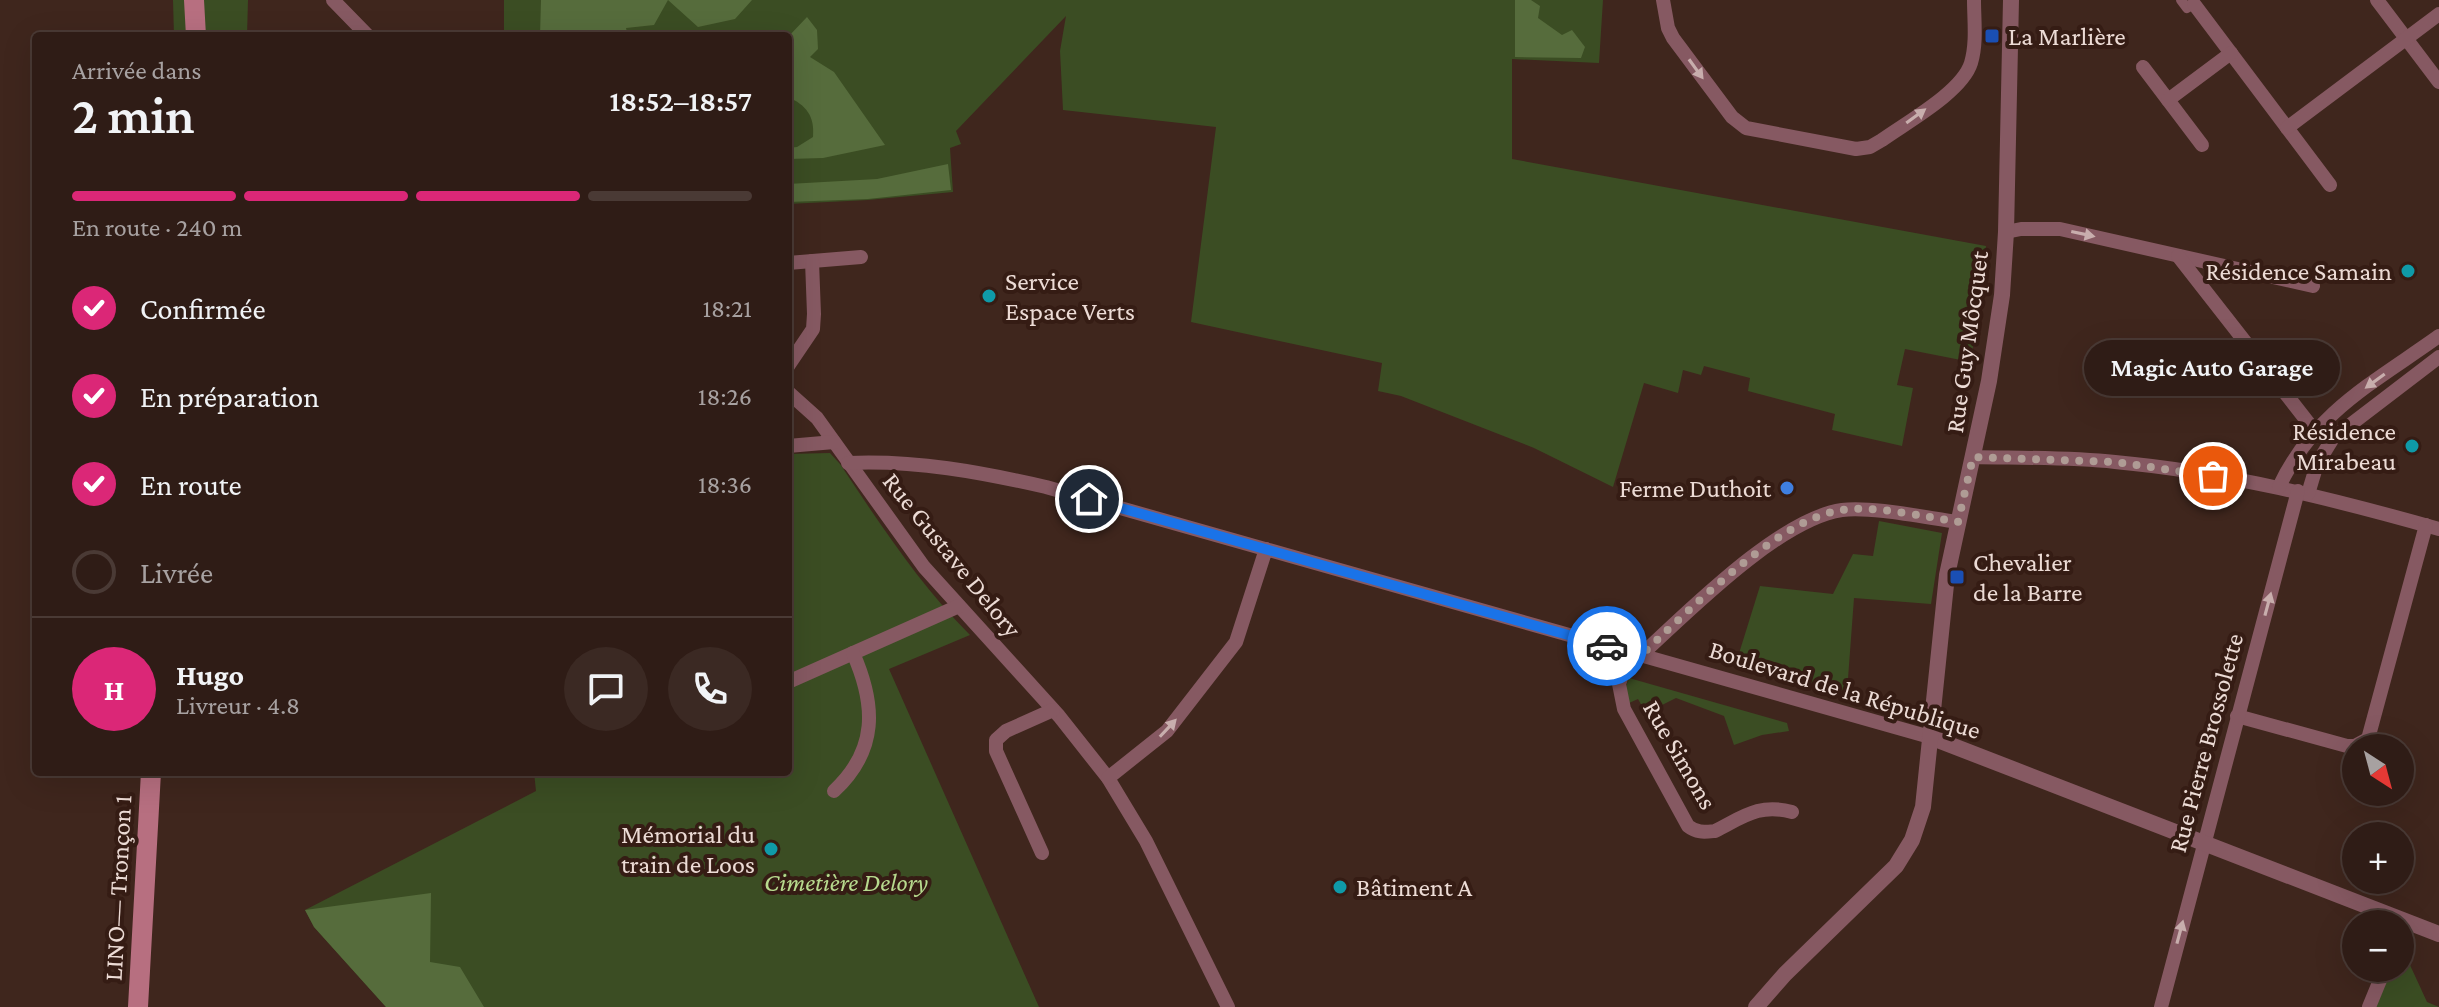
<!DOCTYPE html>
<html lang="fr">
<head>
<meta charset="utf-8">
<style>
	:root { --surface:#2f1c16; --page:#3b2923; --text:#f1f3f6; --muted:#a7a1a1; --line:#4a3a35; --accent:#db2777 }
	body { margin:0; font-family:"Crimson Pro",serif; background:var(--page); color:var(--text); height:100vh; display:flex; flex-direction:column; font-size:30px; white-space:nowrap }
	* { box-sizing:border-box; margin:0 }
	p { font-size:26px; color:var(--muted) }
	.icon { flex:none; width:44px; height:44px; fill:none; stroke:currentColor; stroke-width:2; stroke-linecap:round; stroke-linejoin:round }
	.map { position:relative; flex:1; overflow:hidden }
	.sheet { position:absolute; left:32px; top:32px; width:760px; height:744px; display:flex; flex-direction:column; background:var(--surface); border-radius:8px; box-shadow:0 8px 32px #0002,0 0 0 2px var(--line) }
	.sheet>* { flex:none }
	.needle { width:52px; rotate:144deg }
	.fabs { position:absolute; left:2342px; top:734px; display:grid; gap:16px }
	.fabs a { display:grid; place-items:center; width:72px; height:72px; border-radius:50%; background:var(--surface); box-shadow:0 8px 32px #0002,0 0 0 2px var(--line); font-size:40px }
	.pin { position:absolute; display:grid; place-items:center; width:68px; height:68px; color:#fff; margin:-34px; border:4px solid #fff; border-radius:50%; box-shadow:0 2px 8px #0007 }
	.courier { position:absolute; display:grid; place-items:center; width:80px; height:80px; margin:-40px; border:6px solid #1a73e8; border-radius:50%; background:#fff; color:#222; box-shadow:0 2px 10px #0007 }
	.bubble { position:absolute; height:56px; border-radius:28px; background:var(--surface); box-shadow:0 8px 32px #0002,0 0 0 2px var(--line); font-size:26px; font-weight:600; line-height:56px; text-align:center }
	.head em { font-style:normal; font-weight:600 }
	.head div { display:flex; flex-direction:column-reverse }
	.head { display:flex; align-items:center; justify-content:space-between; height:136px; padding:0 40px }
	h1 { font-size:52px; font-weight:600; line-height:60px }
	.bar { display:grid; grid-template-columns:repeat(4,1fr); gap:12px 8px; align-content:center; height:96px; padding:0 40px }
	.bar i { height:10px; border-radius:6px; background:var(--line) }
	.bar .current { background:var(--accent) }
	.bar p { grid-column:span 4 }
	.line { display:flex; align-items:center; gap:20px; padding:0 40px; border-top:2px solid var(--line) }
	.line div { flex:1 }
	.round { display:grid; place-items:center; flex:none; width:84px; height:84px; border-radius:42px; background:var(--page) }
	ol { padding:0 40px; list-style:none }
	li { display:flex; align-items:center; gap:24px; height:88px }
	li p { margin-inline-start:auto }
	li .icon { padding:8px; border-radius:50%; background:var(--accent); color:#fff; stroke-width:4 }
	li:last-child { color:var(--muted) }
	li i { width:44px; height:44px; border:4px solid var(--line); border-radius:50% }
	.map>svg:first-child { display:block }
	.green { fill:#3b4d23 }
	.forest { fill:#566c3c }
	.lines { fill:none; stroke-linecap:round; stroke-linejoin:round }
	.pedestrian { stroke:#865962; stroke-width:10 }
	.minor { stroke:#865962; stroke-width:14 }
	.tertiary { stroke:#865962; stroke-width:16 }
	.secondary { stroke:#b76f80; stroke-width:20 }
	.oneway { fill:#c8aead }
	.done { stroke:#af9c95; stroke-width:8; stroke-dasharray:0 14.4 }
	.route { stroke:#1a73e8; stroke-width:10 }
	.transit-dot { fill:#1a4fb4; stroke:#351c14; stroke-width:3 }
	.culture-dot { fill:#0f9aa8; stroke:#351c14; stroke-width:3 }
	.shop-dot { fill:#3f7fe0; stroke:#351c14; stroke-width:3 }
	.labels { text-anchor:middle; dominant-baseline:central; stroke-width:8; stroke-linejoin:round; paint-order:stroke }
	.poi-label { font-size:26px; fill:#ecdbd5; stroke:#351c14; text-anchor:start }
	.street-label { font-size:26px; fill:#ecdbd5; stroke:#351c14 }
	.park-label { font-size:26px; font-style:italic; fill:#b7da8e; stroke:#351c14 }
</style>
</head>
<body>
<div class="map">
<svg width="2439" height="1007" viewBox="0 0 2439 1007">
	<rect width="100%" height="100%" fill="#3f261d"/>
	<g class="green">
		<polygon points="173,0 248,0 247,36 174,36"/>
		<polygon points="504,0 1603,0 1599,63 1512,59 1512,159 1986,246 1971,362 1905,349 1897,385 1913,388 1902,446 1832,430 1835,414 1748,391 1750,378 1704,366 1701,375 1683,370 1678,393 1644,383 1613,487 1534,448 1401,396 1378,391 1382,363 1191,322 1216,127 1063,110 1060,51 1066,16 956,131 961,144 950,148 953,192 868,200 788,204 788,36 504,36"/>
		<path d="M830,453L840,464C880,524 919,584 970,635L889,669L1039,1007H386L314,927L305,910L536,791L534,772H788V454Z"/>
		<polygon points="1879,521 1942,533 1931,604 1854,598 1847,692 1736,663 1760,586 1833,594 1853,554 1873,556"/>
		<polygon points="1629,678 1787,723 1789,731 1762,735 1734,745 1724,716 1676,698 1646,713 1638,699 1629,703 1625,689"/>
		<polygon points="2400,961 2410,965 2427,1002 2439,1007 2376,1007 2392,968 2400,968"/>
	</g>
	<g class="forest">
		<polygon points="541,0 752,0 735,19 698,27 668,0 654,25 626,28 628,36 540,36"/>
		<polygon points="1515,0 1531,0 1540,6 1538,18 1562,35 1572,30 1585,47 1581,58 1515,57"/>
		<path d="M807,17L817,30L818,49L810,57L834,72L885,145L823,158L788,159V148L797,147L813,137C815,116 806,105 788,97V37Z"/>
		<polygon points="948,164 951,190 868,199 788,202 788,184 877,179"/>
		<polygon points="431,893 430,962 460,967 484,1007 386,1007 314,927 305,910"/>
	</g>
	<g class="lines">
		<polyline class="pedestrian" points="2181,0 2187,8 2194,4"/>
		<g class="minor">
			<polyline points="333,0 368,36"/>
			<path d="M1663,0L1668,28L1673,38L1732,117L1746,128L1856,149L1870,147L1882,140C1907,122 1962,92 1971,63C1977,43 1974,20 1974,0"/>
			<polyline points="2377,0 2439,82"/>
			<polyline points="2194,4 2330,185"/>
			<polyline points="2143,67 2202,145"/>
			<polyline points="2168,100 2231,53"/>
			<polyline points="2287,128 2439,14"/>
			<polyline points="2006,232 2021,229 2060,229 2313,286"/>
			<polyline points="2178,256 2314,430"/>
			<polyline points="788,263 861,257"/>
			<polyline points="788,366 813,329 814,314 812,261"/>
			<polyline points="788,392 817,418 924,567 1059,716 1108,778 1146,841 1228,1007"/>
			<polyline points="788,446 834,442"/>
			<path d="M1973,457C2020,458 2068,457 2115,462C2225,472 2333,499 2439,529"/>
			<path d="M848,463C916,460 980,472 1046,487L1930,737"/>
			<path d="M2279,487C2314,412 2375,382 2439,336"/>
			<polyline points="2308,494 2317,464 2333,438 2439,357"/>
			<path d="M1630,652L1619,684L1624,709L1688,826C1697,833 1704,832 1715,831C1743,817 1759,803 1792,812"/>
			<path d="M1641,655C1688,612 1779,519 1842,510C1870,506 1928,518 1958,522"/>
			<polyline points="788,682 959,606"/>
			<polyline points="2237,716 2347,746 2355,746 2368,739 2426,525"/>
			<polyline points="1108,778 1167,731 1236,642 1266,549"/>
			<path d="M834,791C878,750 876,705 853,653"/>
			<polyline points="1042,853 996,751 996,740 1006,731 1053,710"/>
			<polyline points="2161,1007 2298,491"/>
			<polyline points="2369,1007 2385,968"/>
		</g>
		<g class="tertiary">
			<polyline points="1930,737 2439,934"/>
			<polyline points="1756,1007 1785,974 1896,866 1912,840 1923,807 1947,575 1989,381 2002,295 2006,232 2011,0"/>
		</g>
		<g class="secondary">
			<polyline points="194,0 196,36"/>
			<polyline points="138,1007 151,772"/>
		</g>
	</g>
	<defs><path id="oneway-solid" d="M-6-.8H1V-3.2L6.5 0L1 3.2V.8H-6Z" transform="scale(2)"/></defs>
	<g class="oneway">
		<use href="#oneway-solid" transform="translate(1696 69) rotate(54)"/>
		<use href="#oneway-solid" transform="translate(1916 116) rotate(-36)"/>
		<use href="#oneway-solid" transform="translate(2083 234) rotate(12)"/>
		<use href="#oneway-solid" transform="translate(2375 381) rotate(144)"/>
		<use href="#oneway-solid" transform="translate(2268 604) rotate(-75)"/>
		<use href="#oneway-solid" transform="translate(1168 728) rotate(-47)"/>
		<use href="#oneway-solid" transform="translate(2180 932) rotate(-75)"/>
	</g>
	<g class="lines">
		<path class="done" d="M1607,646L1641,655C1688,612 1779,518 1842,510C1873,505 1927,517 1958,522L1973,457L2115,462L2213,476"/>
		<polyline class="route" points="1089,499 1607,646"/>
	</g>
	<g class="transit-dot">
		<rect x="1984" y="28" width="16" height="16" rx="4"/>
		<rect x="1949" y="569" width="16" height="16" rx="4"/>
	</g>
	<g class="culture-dot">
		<circle cx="2408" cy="271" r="8"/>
		<circle cx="989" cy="296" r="8"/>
		<circle cx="2412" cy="446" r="8"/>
		<circle cx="771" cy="849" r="8"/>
		<circle cx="1340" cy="887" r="8"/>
	</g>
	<circle class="shop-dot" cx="1787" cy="488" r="8"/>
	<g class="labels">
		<g class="poi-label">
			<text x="2008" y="36">La Marlière</text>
			<text x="2392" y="271" text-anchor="end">Résidence Samain</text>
			<text x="1005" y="281">Service<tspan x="1005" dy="30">Espace Verts</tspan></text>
			<text x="2396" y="431" text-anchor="end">Résidence<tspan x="2396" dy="30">Mirabeau</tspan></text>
			<text x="1771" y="488" text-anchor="end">Ferme Duthoit</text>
			<text x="1973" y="562">Chevalier<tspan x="1973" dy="30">de la Barre</tspan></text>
			<text x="755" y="834" text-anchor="end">Mémorial du<tspan x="755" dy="30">train de Loos</tspan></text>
			<text x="1356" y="887">Bâtiment A</text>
		</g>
		<g class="street-label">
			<text transform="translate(1967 342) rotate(-82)">Rue Guy Môcquet</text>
			<text transform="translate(952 555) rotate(51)">Rue Gustave Delory</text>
			<text transform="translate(1845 690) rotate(17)">Boulevard de la République</text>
			<text transform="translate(2206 743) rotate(-75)">Rue Pierre Brossolette</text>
			<text transform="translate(1680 755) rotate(60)">Rue Simons</text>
			<text transform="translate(118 888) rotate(-87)">LINO— Tronçon 1</text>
		</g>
		<g class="park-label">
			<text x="846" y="882">Cimetière Delory</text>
		</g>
	</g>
</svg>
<div class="fabs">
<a><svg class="needle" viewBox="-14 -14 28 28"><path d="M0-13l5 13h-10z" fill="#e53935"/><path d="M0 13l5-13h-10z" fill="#a7a1a1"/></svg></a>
<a>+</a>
<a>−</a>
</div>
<div class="pin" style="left:2213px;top:476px;background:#ea580c"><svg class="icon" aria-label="bag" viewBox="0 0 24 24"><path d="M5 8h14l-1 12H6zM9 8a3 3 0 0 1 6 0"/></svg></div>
<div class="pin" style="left:1089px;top:499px;background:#1f2937"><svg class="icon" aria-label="home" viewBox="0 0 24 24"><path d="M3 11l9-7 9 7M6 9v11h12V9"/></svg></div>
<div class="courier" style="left:1607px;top:646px"><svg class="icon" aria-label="car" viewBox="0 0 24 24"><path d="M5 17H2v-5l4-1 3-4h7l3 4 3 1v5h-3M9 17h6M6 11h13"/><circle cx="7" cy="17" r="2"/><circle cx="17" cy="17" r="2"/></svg></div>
<div class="bubble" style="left:2084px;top:340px;width:256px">Magic Auto Garage</div>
<section class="sheet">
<div class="head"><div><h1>2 min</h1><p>Arrivée dans</p></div><em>18:52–18:57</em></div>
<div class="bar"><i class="current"></i><i class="current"></i><i class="current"></i><i></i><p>En route · 240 m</p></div>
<ol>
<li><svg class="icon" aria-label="check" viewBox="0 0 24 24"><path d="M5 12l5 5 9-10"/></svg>Confirmée<p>18:21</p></li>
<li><svg class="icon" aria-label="check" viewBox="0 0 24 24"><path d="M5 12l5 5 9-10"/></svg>En préparation<p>18:26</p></li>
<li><svg class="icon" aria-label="check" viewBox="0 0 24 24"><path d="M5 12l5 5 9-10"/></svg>En route<p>18:36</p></li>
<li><i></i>Livrée</li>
</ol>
<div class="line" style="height:144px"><b class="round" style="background:var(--accent);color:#fff">H</b><div><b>Hugo</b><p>Livreur · 4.8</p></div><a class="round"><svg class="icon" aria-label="chat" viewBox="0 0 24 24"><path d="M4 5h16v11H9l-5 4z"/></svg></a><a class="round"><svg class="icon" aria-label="phone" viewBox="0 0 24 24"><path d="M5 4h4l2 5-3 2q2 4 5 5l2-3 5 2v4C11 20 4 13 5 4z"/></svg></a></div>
</section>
</div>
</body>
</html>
